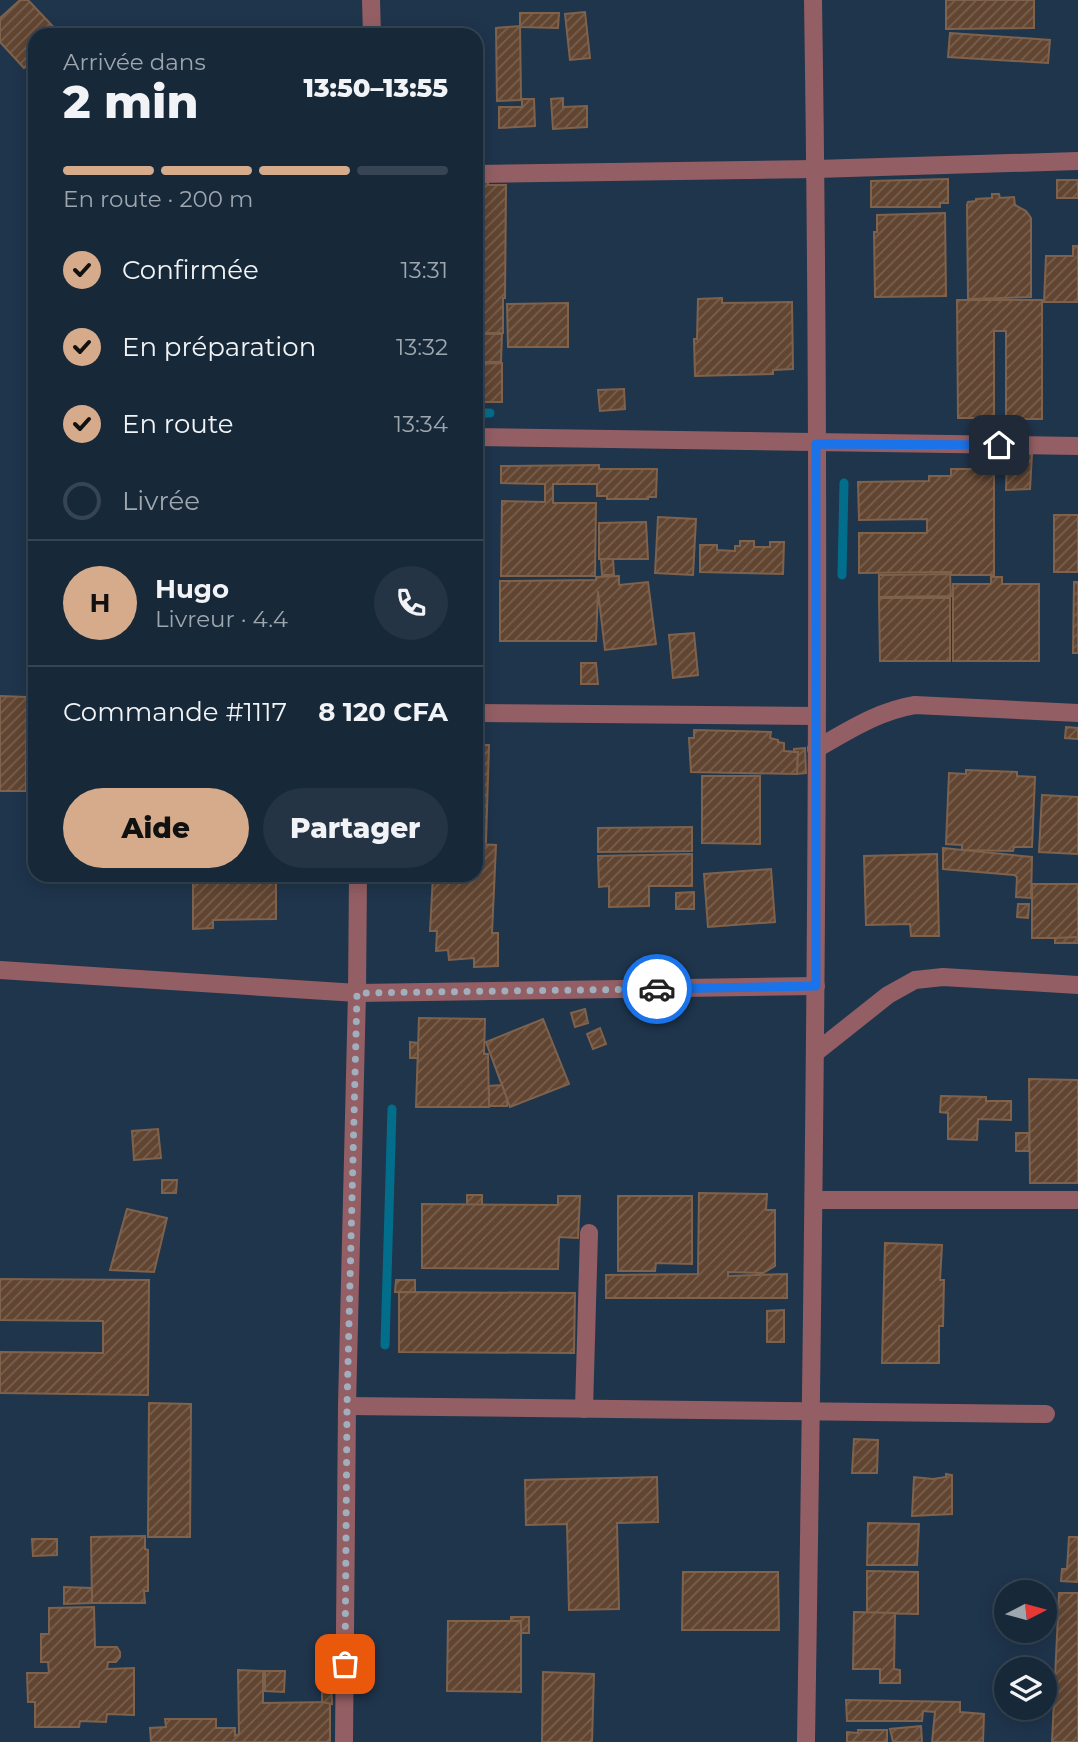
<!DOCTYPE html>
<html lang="fr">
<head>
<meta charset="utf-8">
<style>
	:root { --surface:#172839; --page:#243444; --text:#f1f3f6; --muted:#9ea6ae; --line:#364453; --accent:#d6ab8b }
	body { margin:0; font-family:Montserrat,sans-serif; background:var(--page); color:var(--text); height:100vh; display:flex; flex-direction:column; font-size:26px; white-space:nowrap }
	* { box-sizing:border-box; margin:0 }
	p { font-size:23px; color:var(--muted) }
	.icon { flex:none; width:38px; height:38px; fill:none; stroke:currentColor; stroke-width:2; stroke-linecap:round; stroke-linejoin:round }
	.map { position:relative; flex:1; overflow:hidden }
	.details { position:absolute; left:28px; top:28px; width:455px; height:854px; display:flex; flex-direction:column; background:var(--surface); border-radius:21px; box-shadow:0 4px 18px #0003,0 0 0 2px var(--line) }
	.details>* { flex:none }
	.needle { width:46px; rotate:84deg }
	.tools { position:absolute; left:994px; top:1580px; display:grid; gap:14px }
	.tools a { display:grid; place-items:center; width:63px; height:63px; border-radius:50%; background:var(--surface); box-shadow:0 4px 18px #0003,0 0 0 2px var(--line); font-size:35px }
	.pin { position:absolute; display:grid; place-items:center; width:60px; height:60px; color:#fff; margin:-30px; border-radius:14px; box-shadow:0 4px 10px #0006 }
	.courier { position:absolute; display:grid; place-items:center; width:70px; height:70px; margin:-35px; border:5px solid #1a73e8; border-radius:50%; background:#fff; color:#222; box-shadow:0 2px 9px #0007 }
	.head em { font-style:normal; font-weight:800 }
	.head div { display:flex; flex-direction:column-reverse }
	.head { display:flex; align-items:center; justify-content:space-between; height:119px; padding:0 35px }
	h1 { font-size:46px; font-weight:800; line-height:52px }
	.bar { display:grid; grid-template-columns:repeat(4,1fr); gap:10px 7px; align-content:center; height:84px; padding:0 35px }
	.bar i { height:9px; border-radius:5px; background:var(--line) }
	.bar .selected { background:var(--accent) }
	.bar p { grid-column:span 4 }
	.line { display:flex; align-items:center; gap:18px; padding:0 35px; border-top:2px solid var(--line) }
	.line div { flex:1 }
	.round { display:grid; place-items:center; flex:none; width:74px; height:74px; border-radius:37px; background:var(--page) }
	ol { padding:0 35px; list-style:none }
	li { display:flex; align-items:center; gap:21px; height:77px }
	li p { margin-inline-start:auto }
	li .icon { padding:7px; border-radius:50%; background:var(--accent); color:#111; stroke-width:4 }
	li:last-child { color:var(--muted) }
	li i { width:38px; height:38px; border:4px solid var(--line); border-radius:50% }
	.action { display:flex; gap:14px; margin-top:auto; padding:14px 35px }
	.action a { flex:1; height:80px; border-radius:42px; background:var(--accent); color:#111; font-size:28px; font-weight:800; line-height:80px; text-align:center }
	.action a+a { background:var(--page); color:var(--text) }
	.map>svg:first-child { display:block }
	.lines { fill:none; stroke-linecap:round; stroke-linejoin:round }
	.stream { stroke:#036e8c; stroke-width:9 }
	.building { fill:url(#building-hatch); stroke:#7f624c; stroke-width:2 }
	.minor { stroke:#945f64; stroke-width:18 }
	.done { stroke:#a0afbe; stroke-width:7; stroke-dasharray:0 12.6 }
	.route { stroke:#1a73e8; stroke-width:9 }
</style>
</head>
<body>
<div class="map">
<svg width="1078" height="1742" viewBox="0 0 1078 1742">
	<defs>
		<pattern id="building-hatch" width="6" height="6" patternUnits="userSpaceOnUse" patternTransform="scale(1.75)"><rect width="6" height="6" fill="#614531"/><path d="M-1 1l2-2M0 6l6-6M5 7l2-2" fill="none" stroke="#786050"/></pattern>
	</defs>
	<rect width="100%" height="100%" fill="#1f354c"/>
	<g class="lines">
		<g class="stream">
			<polyline points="476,413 490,413"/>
			<polyline points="842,575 844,483"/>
			<polyline points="385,1345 392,1109"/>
		</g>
	</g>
	<g class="building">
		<polygon points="20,0 28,0 61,35 35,35 35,58 24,68 0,42 0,18"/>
		<polygon points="946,0 1034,0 1034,28 946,29"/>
		<polygon points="585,12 590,58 570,60 565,14"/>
		<polygon points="520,13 559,13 558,28 520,27"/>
		<polygon points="520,26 521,100 497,101 496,28"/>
		<polygon points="950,33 1050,40 1048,63 948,57"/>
		<polygon points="563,98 563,107 587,106 587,127 553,129 551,99"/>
		<polygon points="522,99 534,99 535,126 499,128 499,107 522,107"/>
		<polygon points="948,179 948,203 940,203 940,207 871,207 871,181"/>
		<rect x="1057" y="180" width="21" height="18"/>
		<polygon points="476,182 488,182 488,185 506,185 505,298 503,298 503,333 476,333"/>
		<polygon points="992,194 999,194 1000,198 1014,197 1015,205 1026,211 1031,218 1031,297 968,299 967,205 968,202 976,201 976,199 992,198"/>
		<polygon points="945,213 946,296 875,297 874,232 877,232 877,215"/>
		<polygon points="1073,246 1078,246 1078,302 1044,302 1046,256 1073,256"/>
		<polygon points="722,298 722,303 792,302 793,369 773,370 773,374 695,376 694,339 697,339 698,299"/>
		<polygon points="957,300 1042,300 1042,419 1006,419 1006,331 994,331 994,418 958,418"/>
		<polygon points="568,303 568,347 508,347 507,304"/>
		<polygon points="476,334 502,334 501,362 476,362"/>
		<polygon points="502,363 502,402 476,402 476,364"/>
		<polygon points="624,389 625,409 600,411 598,390"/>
		<polygon points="1007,453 1032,454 1030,489 1006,490"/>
		<polygon points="599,465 599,469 657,469 656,497 648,497 648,499 607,499 607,496 597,496 597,484 553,484 553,503 596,503 595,576 501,576 502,501 545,502 545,484 501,483 501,466"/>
		<polygon points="951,469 994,469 994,575 951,575 951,572 859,573 859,533 927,533 927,519 859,520 858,482 929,481 929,476 951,476"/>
		<rect x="1054" y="515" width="24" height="57"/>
		<polygon points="658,517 696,519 693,575 655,573"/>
		<polygon points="646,522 648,559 599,559 599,523"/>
		<polygon points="740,541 754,541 754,547 770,547 770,542 784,542 783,574 700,572 700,545 717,545 717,550 735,551 735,546 740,546"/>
		<polygon points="601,559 613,559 614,575 602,575"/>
		<polygon points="950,574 951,596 879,597 879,575"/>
		<polygon points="619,576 619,585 648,582 656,644 605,650 598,591 596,641 500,641 500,581 596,580 596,577"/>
		<polygon points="991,577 1002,577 1002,584 1039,584 1039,661 953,661 953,584 991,584"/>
		<polygon points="1074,582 1078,582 1078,653 1073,653"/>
		<polygon points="879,598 950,598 950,661 880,661"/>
		<polygon points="694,633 698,675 673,678 669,635"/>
		<polygon points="581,663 596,663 598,684 581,684"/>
		<polygon points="0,696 27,697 26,791 0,791"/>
		<polygon points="1066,727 1078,728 1078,739 1065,738"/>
		<polygon points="694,730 771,732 770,738 778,740 778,742 784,743 784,751 798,752 797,774 691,772 689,738 694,738"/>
		<polygon points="476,745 489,745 486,842 476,842"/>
		<polygon points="805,748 806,773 797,774 798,752 794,752 794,749"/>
		<polygon points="966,770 1017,772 1017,776 1035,777 1032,847 1014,847 1013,851 962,850 962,845 946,844 949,773 966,774"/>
		<polygon points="702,776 760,776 760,844 702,843"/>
		<polygon points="1042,795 1078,797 1078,854 1039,852"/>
		<polygon points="692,827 692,851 598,852 598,828"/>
		<polygon points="476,844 496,845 492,933 498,933 498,966 474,967 474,958 449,960 448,950 436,951 437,931 430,931 433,875 476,875"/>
		<polygon points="943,848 1032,857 1031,898 1016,897 1017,877 1014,875 943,869"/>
		<polygon points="692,854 692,886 649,886 649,906 609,907 609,886 599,887 598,856"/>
		<polygon points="937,854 939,936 911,936 910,924 866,925 864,856"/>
		<polygon points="771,869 775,922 708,927 704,874"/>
		<polygon points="193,875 295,875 295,877 276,877 276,919 213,920 213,928 193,929"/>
		<rect x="1032" y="884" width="46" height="54"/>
		<polygon points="694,892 694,909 676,909 676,893"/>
		<polygon points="1018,904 1029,904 1028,918 1017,917"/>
		<polygon points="1078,937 1078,943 1055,943 1055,938"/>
		<polygon points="585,1009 588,1023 575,1027 571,1013"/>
		<polygon points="419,1018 485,1019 484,1054 488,1054 489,1107 416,1107"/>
		<polygon points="543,1019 569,1084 510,1107 486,1042"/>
		<polygon points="600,1028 606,1044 593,1049 587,1034"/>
		<polygon points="410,1042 418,1043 418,1058 410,1058"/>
		<polygon points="1029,1079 1078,1080 1078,1183 1030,1183"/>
		<polygon points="502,1085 507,1099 507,1106 489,1106 489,1086"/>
		<polygon points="941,1096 986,1097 986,1101 1011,1101 1011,1120 978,1119 977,1140 948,1139 948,1113 940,1112"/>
		<polygon points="158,1129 161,1158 134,1160 132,1131"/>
		<rect x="1016" y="1133" width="13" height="18"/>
		<polygon points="162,1180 177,1180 176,1193 162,1193"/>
		<polygon points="699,1193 767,1194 766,1210 775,1210 775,1266 763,1273 728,1272 728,1276 787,1274 787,1298 606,1298 606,1275 698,1274"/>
		<rect x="467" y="1195" width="15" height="10"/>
		<polygon points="558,1196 580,1196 578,1238 559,1237 558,1269 422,1268 422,1204 558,1205"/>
		<polygon points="618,1196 692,1196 692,1264 656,1263 655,1271 618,1271"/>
		<polygon points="127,1209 167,1218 154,1272 110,1270"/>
		<polygon points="885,1243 942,1245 940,1280 944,1280 943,1326 939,1326 939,1363 882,1363"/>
		<polygon points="0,1279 149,1280 148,1395 0,1393 0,1352 103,1353 103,1321 0,1320"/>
		<polygon points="396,1280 415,1280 415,1292 395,1292"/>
		<polygon points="399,1292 575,1293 574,1353 399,1352"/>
		<polygon points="784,1310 784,1342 767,1342 767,1311"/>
		<polygon points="149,1403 191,1404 190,1537 148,1537"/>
		<polygon points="854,1439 878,1440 877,1473 852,1473"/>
		<polygon points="946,1474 952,1475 952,1514 912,1516 914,1477 933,1479 946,1477"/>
		<polygon points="657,1477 658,1522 617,1523 619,1609 569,1610 567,1524 526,1525 525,1480"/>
		<polygon points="868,1523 919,1524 917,1565 867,1565"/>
		<polygon points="145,1536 145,1549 148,1550 148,1591 144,1591 145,1603 92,1603 91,1537"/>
		<polygon points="1069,1537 1078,1537 1078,1582 1061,1581 1062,1569 1067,1569"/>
		<polygon points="32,1539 57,1539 57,1555 33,1556"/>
		<polygon points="867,1571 918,1572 918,1614 867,1613"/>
		<polygon points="683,1572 778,1572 779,1630 682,1630"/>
		<polygon points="64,1587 92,1588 92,1603 64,1604"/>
		<polygon points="1059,1593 1078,1593 1078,1742 1052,1742"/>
		<polygon points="94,1607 95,1647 117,1647 120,1652 120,1657 116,1662 108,1662 107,1669 134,1668 134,1715 107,1714 106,1722 80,1721 79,1727 35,1727 35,1702 28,1702 27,1673 49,1673 48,1662 41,1662 41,1634 49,1634 49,1608"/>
		<polygon points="854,1612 895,1613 894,1669 900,1670 900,1683 880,1683 880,1669 853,1669"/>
		<polygon points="511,1617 529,1617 529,1633 521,1633 521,1621 511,1621"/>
		<polygon points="448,1621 521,1621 521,1692 447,1691"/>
		<polygon points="238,1670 263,1671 263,1703 330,1702 330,1742 151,1742 150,1728 166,1727 165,1719 216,1719 216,1728 235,1728 235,1736 239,1734"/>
		<polygon points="265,1671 285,1671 284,1692 265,1691"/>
		<polygon points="543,1672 594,1674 592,1742 542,1742"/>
		<polygon points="331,1676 332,1704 322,1702 322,1677"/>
		<polygon points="846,1700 960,1702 960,1712 984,1714 983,1742 932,1742 935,1712 923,1711 922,1721 847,1721"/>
		<polygon points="921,1726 922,1742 893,1742 890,1729"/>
		<polygon points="858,1730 887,1730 887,1742 847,1742 847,1732 858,1733"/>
	</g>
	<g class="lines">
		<g class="minor">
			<polyline points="371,0 372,35"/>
			<polyline points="476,174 816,169 1078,161"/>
			<polyline points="476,437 1078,446"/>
			<polyline points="476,713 815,716"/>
			<path d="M816,749C848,731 878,711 915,705L1078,713"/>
			<polyline points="0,970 357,993 816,986"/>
			<polyline points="815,1053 888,995 915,980 943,977 1078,985"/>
			<polyline points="814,1200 1078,1200"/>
			<polyline points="347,1406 1046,1414"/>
			<polyline points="584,1409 589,1233"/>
			<polyline points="344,1742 347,1406 357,993 358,875"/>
			<path d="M806,1742C815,1161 822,581 813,0"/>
		</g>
	</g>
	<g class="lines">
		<polyline class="done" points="345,1664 347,1406 357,993 657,989"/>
		<polyline class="route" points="657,989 816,986 816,444 999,445"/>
	</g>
</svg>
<div class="tools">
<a><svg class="needle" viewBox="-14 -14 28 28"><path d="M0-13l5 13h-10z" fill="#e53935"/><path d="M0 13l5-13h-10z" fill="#9ea6ae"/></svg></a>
<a><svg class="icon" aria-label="layers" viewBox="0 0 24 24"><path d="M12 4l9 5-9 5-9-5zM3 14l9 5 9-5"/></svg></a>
</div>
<div class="pin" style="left:345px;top:1664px;background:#ea580c"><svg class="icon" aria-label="bag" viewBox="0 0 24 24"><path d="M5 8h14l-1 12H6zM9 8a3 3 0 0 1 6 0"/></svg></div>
<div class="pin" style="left:999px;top:445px;background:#1f2937"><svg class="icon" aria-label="home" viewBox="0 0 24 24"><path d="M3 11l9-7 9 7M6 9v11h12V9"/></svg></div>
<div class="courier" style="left:657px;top:989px"><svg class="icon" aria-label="car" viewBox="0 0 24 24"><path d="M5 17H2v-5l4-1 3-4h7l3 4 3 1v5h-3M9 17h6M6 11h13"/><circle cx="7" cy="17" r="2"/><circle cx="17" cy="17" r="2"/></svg></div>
<section class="details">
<div class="head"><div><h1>2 min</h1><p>Arrivée dans</p></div><em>13:50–13:55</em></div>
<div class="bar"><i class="selected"></i><i class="selected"></i><i class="selected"></i><i></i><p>En route · 200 m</p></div>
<ol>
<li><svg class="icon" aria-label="check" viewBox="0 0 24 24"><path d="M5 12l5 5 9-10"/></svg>Confirmée<p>13:31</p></li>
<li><svg class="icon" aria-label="check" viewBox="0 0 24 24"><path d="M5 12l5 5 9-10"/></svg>En préparation<p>13:32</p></li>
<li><svg class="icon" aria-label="check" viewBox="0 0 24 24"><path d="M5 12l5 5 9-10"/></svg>En route<p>13:34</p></li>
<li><i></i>Livrée</li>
</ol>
<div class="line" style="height:126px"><b class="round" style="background:var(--accent);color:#111">H</b><div><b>Hugo</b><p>Livreur · 4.4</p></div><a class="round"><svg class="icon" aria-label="phone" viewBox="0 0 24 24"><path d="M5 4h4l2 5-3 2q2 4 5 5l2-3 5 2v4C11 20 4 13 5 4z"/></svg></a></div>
<div class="line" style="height:91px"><div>Commande #1117</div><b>8 120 CFA</b></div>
<div class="action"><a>Aide</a><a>Partager</a></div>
</section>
</div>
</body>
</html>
